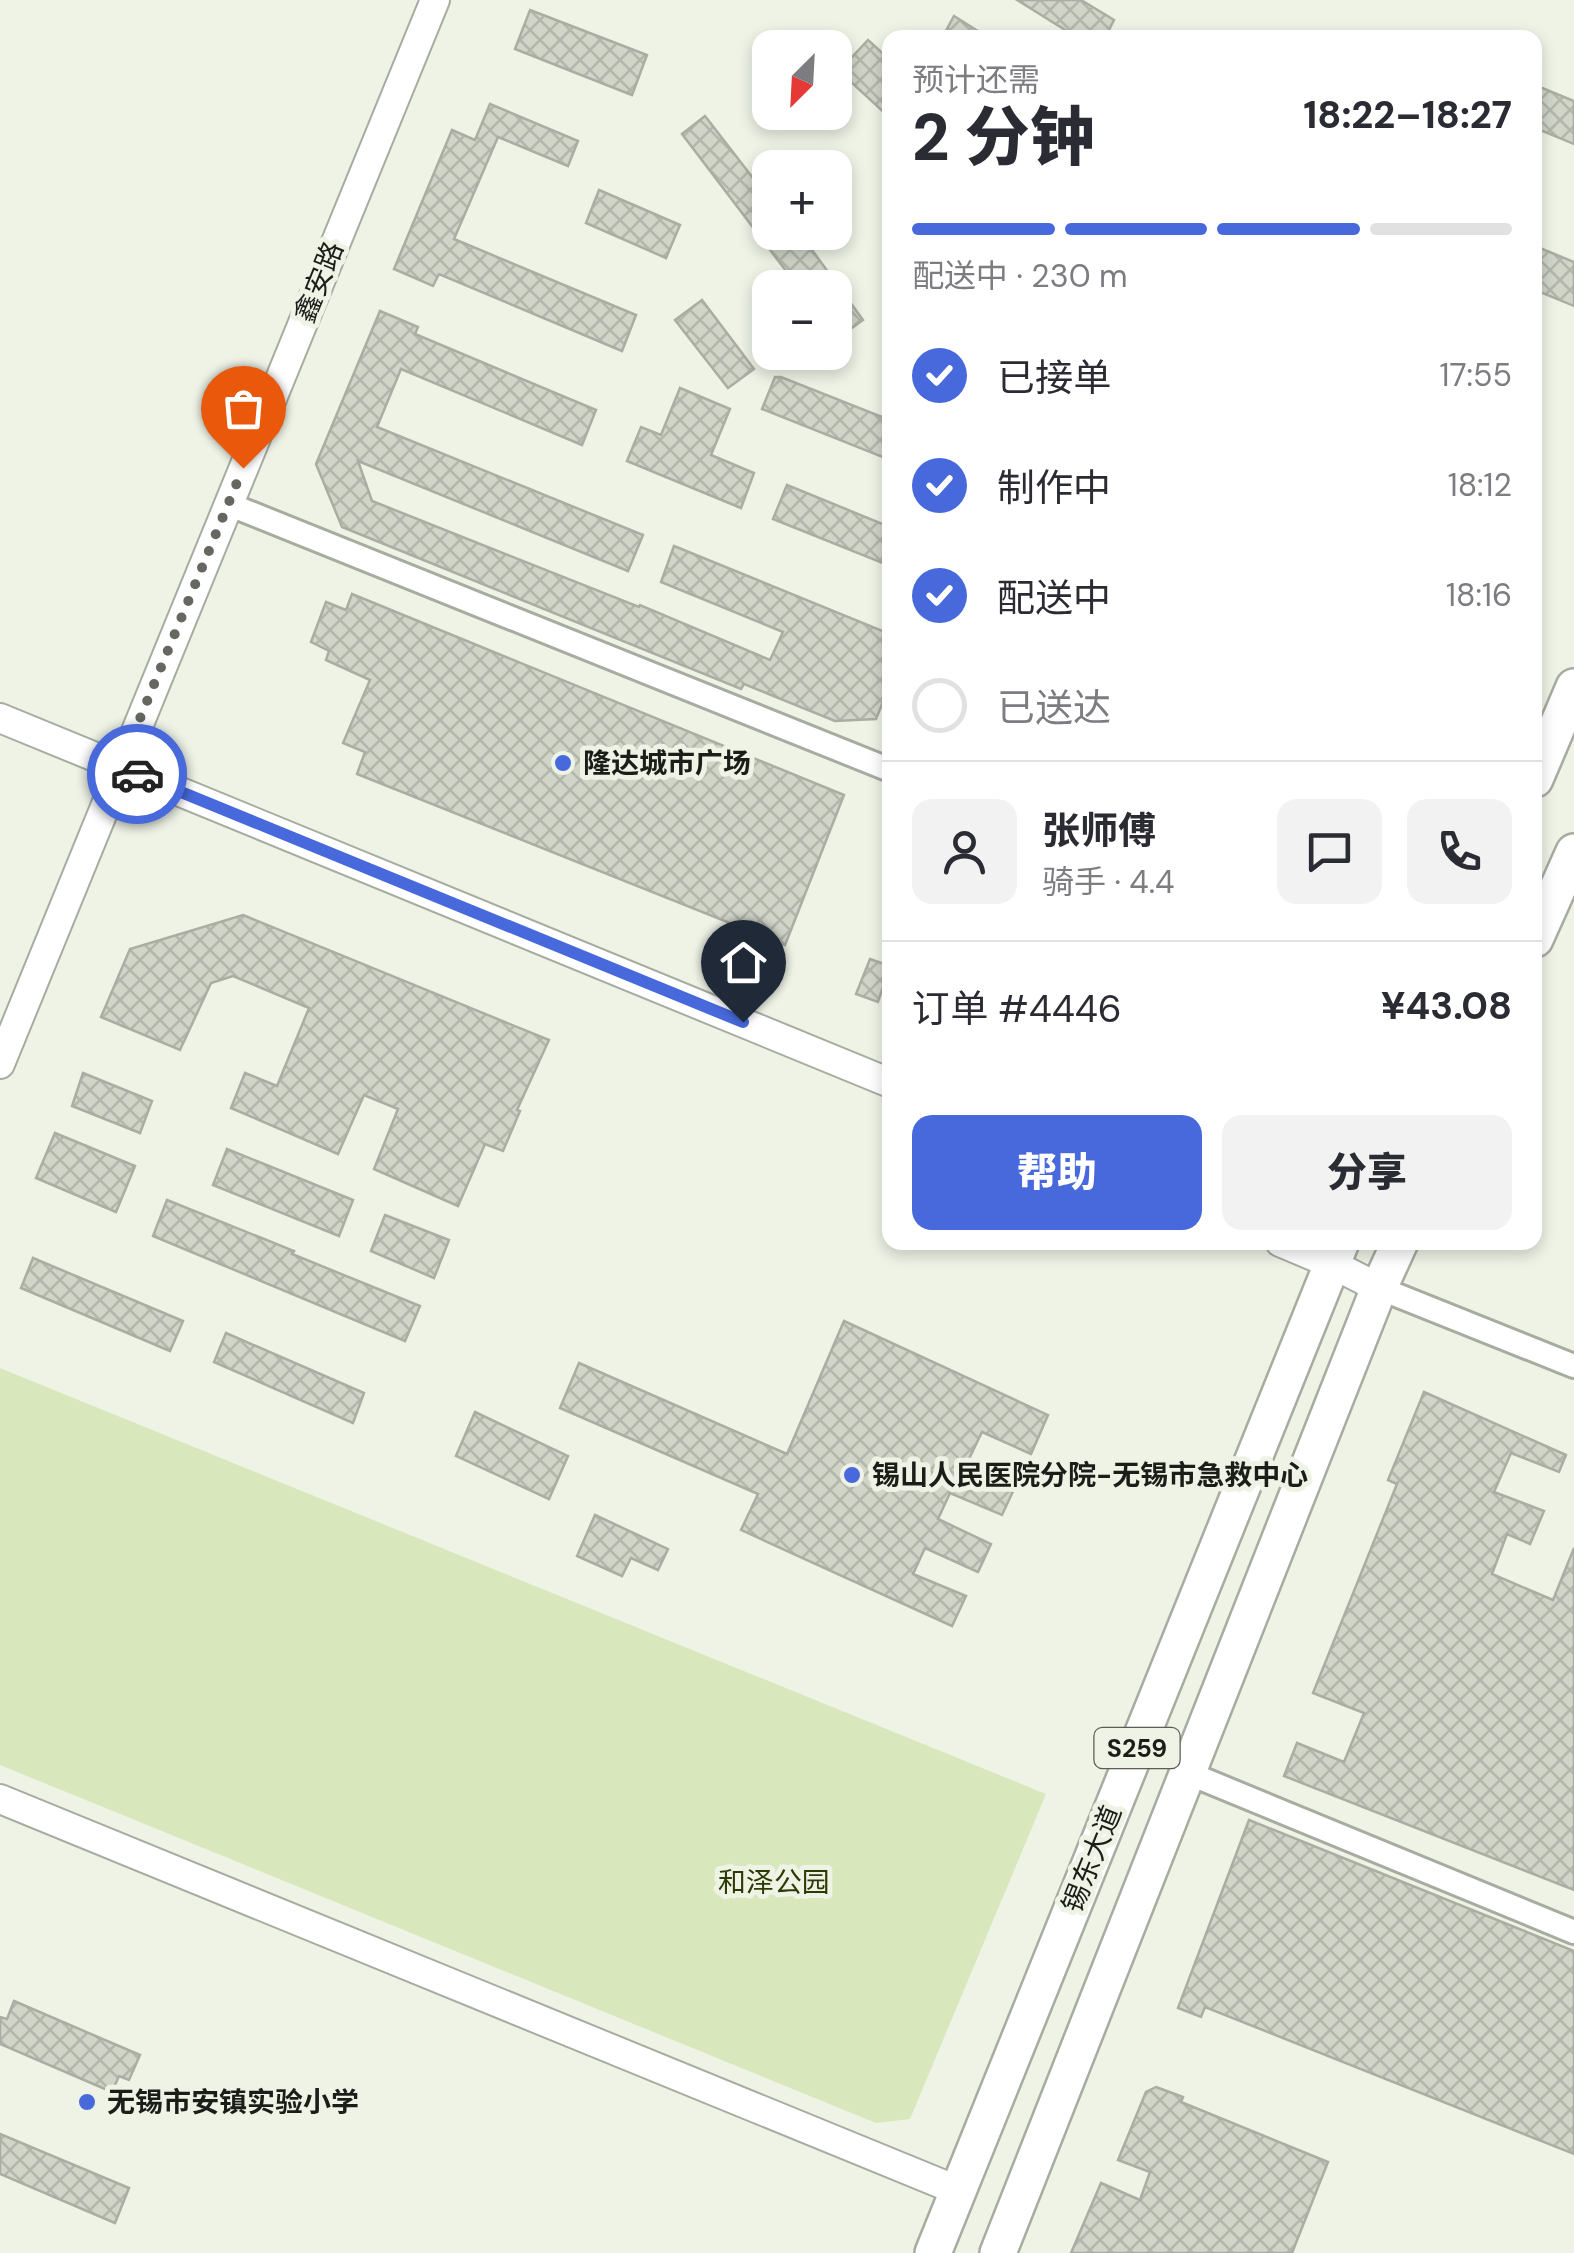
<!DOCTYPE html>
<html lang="zh">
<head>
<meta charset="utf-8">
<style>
	:root { --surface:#fff; --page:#f2f2f3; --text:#2b2b33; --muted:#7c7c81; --line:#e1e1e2; --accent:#4769dc }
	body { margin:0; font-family:"DM Sans","Noto Sans SC",sans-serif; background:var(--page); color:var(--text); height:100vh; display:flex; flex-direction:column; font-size:38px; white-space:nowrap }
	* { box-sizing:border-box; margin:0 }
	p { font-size:32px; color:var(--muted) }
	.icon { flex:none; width:55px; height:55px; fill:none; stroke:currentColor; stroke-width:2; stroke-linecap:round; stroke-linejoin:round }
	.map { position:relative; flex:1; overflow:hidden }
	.panel { position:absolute; left:882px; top:30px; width:660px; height:1220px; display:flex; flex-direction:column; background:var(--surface); border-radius:20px; box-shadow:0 5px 15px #0003 }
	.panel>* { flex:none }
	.needle { width:65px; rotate:204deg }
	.fabs { position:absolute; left:752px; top:30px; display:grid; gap:20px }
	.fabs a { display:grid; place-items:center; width:100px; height:100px; border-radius:20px; background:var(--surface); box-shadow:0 5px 15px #0003; font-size:50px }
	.pin { position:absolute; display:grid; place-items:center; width:85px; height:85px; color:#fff; margin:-102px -42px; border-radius:50% 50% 50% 0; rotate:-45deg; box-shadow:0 0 10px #0007 }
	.pin .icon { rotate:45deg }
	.courier { position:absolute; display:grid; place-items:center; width:100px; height:100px; margin:-50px; border:8px solid #4769dc; border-radius:50%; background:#fff; color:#222; box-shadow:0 2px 12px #0007 }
	.headline em { font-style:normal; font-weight:800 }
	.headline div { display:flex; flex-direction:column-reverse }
	.headline { display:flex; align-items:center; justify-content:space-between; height:170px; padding:0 30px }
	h1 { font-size:65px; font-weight:800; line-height:75px }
	.bar { display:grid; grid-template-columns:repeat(4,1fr); gap:15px 10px; align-content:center; height:120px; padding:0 30px }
	.bar i { height:12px; border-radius:8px; background:var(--line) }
	.bar .current { background:var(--accent) }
	.bar p { grid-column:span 4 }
	.line { display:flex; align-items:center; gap:25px; padding:0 30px; border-top:2px solid var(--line) }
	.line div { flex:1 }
	.round { display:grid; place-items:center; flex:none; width:105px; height:105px; border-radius:20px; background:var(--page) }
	ol { padding:0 30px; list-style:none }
	li { display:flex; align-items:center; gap:30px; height:110px }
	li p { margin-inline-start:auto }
	li .icon { padding:10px; border-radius:50%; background:var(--accent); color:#fff; stroke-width:4 }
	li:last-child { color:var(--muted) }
	li i { width:55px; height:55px; border:5px solid var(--line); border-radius:50% }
	.cta { display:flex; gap:20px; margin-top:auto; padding:20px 30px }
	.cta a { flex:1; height:115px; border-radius:20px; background:var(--accent); color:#fff; font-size:40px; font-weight:800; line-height:115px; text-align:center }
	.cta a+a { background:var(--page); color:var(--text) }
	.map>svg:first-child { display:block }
	.green { fill:#d8e8bc }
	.building { fill:url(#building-cross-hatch); stroke:#aaaea2; stroke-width:2.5 }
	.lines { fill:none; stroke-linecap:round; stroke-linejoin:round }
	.minor-casing { stroke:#a7aca0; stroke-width:28 }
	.tertiary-casing { stroke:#a7aca0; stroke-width:32 }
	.primary-casing { stroke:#a7aca0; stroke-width:40 }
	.minor { stroke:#fff; stroke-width:22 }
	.tertiary { stroke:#fff; stroke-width:28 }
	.primary { stroke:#fff; stroke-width:35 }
	.done { stroke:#656860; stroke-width:10; stroke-dasharray:0 18 }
	.route { stroke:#4769dc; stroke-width:12 }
	.poi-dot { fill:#4769dc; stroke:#eef3e6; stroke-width:4 }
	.labels { text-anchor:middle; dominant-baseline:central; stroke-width:10; stroke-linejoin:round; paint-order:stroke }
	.shield { fill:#eef3e6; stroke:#5a5d56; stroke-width:2.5 }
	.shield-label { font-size:25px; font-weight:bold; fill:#1b1d18 }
	.street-label { font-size:28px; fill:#1b1d18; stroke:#eef3e6 }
	.poi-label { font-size:28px; font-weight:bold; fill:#1b1d18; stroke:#eef3e6; text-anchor:start }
	.park-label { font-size:28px; fill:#2d3a03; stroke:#eef3e6 }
</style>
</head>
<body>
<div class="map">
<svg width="1574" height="2253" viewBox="0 0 1574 2253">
	<defs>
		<pattern id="building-cross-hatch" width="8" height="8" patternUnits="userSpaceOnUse" patternTransform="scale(2.5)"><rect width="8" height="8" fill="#d0d5c8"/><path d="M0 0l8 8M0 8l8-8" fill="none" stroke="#b2b6ab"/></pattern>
	</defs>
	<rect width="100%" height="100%" fill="#eef3e6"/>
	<polygon class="green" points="0,1368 1046,1794 910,2119 876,2123 0,1765"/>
	<g class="building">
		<polygon points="1017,0 1081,0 1114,20 1105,38 1078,38"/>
		<polygon points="530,10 647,55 632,95 515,49"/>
		<polygon points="954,16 989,38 942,38"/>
		<polygon points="868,40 890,60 890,118 839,71"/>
		<polygon points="1535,85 1574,101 1574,144 1535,128"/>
		<polygon points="490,104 578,141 568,166 498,137 454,239 636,315 622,351 439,274 433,286 394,269 452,130 475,140"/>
		<polygon points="705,116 770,200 770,232 799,232 863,320 835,340 835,288 799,288 682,134"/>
		<polygon points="599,190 680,225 666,258 586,223"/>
		<polygon points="1535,246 1574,262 1574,306 1535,290"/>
		<polygon points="702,300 754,369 728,388 675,320"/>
		<polygon points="380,311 418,327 415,334 596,410 582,445 401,369 377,427 643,535 628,571 358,461 372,501 639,607 640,605 770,660 783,632 661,582 674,546 890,634 890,685 876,719 835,721 744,684 741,689 342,527 316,464"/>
		<polygon points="775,377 781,377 890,420 890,460 762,409"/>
		<polygon points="680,388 730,409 711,455 754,473 741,508 627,461 641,427 661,435"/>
		<polygon points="787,485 890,527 890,566 773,519"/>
		<polygon points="352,594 844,795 785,945 357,774 365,752 343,743 370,680 326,660 329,651 311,642 326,602 346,610"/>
		<polygon points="243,915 549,1040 517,1110 520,1111 503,1151 485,1144 458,1206 374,1169 398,1109 364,1095 338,1154 231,1108 245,1073 277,1086 309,1008 233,976 211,983 180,1050 101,1017 130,949"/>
		<polygon points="870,959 890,966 878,1002 856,994"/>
		<polygon points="83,1073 152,1101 140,1133 72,1106"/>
		<polygon points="55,1133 135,1166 116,1212 36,1178"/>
		<polygon points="227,1149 353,1200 339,1236 213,1185"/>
		<polygon points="167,1200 294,1251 292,1254 420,1306 405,1341 153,1236"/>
		<polygon points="385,1215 449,1240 434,1278 371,1251"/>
		<polygon points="33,1258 183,1321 170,1351 21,1288"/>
		<polygon points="844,1321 1048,1415 1031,1454 982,1432 967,1463 1015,1487 1002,1515 950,1493 938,1519 991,1544 978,1572 925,1548 913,1574 966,1596 952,1626 741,1530 758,1494 560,1408 579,1363 787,1454"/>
		<polygon points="226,1333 364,1393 353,1423 214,1362"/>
		<polygon points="1424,1392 1566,1455 1559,1472 1511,1453 1494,1492 1544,1511 1530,1544 1507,1534 1492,1574 1553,1600 1574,1548 1574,1890 1284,1776 1297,1743 1344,1762 1364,1713 1313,1693 1397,1484 1388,1480"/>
		<polygon points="475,1412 568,1456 549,1499 456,1456"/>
		<polygon points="595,1515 668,1549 658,1570 631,1558 622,1576 577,1556"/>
		<polygon points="1249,1820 1574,1951 1574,2154 1205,2007 1201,2017 1178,2008"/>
		<polygon points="14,2001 140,2055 129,2080 119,2076 112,2092 0,2044 0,2017 7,2019"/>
		<polygon points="1156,2087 1183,2097 1181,2102 1328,2162 1292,2253 1071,2253 1101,2183 1140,2200 1150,2172 1118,2160 1146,2092"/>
		<polygon points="0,2134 129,2188 115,2223 0,2174"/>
	</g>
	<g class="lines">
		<g class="minor-casing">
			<g id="minor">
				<polyline points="228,504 890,770"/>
				<polyline points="1379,1288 1574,1366"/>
				<polyline points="1188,1773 1574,1932"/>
			</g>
		</g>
		<g class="tertiary-casing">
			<g id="tertiary">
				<polyline points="0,718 890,1083"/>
				<polyline points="0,1064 435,0"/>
				<polyline points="1280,1242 1332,1264 1379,1288"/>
				<polyline points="0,1799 959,2191"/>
			</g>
		</g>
		<g class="primary-casing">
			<g id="primary">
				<polyline points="1535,779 1574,687"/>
				<polyline points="1535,939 1574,852"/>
				<polyline points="933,2253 1341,1242"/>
				<polyline points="998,2253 1379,1288 1400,1242"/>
			</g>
		</g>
		<use href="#minor" class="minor"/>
		<use href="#tertiary" class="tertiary"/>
		<use href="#primary" class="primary"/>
	</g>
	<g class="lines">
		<polyline class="done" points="137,774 120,767 243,468"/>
		<polyline class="route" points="137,774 743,1022"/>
	</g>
	<g class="poi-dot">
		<circle cx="563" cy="763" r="10"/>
		<circle cx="852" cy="1475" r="10"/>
		<circle cx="87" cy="2102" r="10"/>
	</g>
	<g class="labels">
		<rect class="shield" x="1094.5" y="1728" width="85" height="40" rx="8"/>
		<g class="shield-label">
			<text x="1137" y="1748">S259</text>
		</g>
		<g class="street-label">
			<text transform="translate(319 282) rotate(-68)">鑫安路</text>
			<text transform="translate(1092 1859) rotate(-68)">锡东大道</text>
		</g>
		<g class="poi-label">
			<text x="583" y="763">隆达城市广场</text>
			<text x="872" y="1475">锡山人民医院分院-无锡市急救中心</text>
			<text x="107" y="2102">无锡市安镇实验小学</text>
		</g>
		<g class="park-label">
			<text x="774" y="1882">和泽公园</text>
		</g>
	</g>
</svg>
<div class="fabs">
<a><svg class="needle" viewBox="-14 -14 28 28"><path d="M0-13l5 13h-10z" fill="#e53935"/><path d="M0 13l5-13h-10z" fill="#7c7c81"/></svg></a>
<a>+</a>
<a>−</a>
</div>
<div class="pin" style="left:243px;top:468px;background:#ea580c"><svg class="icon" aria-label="bag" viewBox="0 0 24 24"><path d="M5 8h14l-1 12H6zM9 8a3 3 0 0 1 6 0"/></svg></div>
<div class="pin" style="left:743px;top:1022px;background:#1f2937"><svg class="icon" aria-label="home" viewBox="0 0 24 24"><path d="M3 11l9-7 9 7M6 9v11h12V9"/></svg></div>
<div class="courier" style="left:137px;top:774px"><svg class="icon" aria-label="car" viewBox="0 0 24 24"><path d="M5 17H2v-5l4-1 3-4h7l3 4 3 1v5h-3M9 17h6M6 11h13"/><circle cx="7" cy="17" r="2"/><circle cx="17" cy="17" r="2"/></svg></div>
<section class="panel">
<div class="headline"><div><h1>2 分钟</h1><p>预计还需</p></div><em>18:22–18:27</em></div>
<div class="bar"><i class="current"></i><i class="current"></i><i class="current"></i><i></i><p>配送中 · 230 m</p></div>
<ol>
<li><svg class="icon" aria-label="check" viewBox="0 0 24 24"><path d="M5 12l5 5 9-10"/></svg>已接单<p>17:55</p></li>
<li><svg class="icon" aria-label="check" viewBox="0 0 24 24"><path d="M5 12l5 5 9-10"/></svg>制作中<p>18:12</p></li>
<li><svg class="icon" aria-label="check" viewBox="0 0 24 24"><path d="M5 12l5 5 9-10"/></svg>配送中<p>18:16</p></li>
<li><i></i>已送达</li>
</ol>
<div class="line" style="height:180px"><a class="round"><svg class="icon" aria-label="person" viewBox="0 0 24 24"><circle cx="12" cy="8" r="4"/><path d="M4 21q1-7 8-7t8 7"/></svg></a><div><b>张师傅</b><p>骑手 · 4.4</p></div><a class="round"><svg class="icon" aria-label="chat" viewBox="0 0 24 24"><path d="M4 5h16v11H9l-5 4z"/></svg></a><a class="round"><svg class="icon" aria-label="phone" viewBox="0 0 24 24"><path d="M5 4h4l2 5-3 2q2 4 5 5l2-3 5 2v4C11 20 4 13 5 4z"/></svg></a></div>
<div class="line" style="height:130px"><div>订单 #4446</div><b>¥43.08</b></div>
<div class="cta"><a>帮助</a><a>分享</a></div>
</section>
</div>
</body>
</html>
